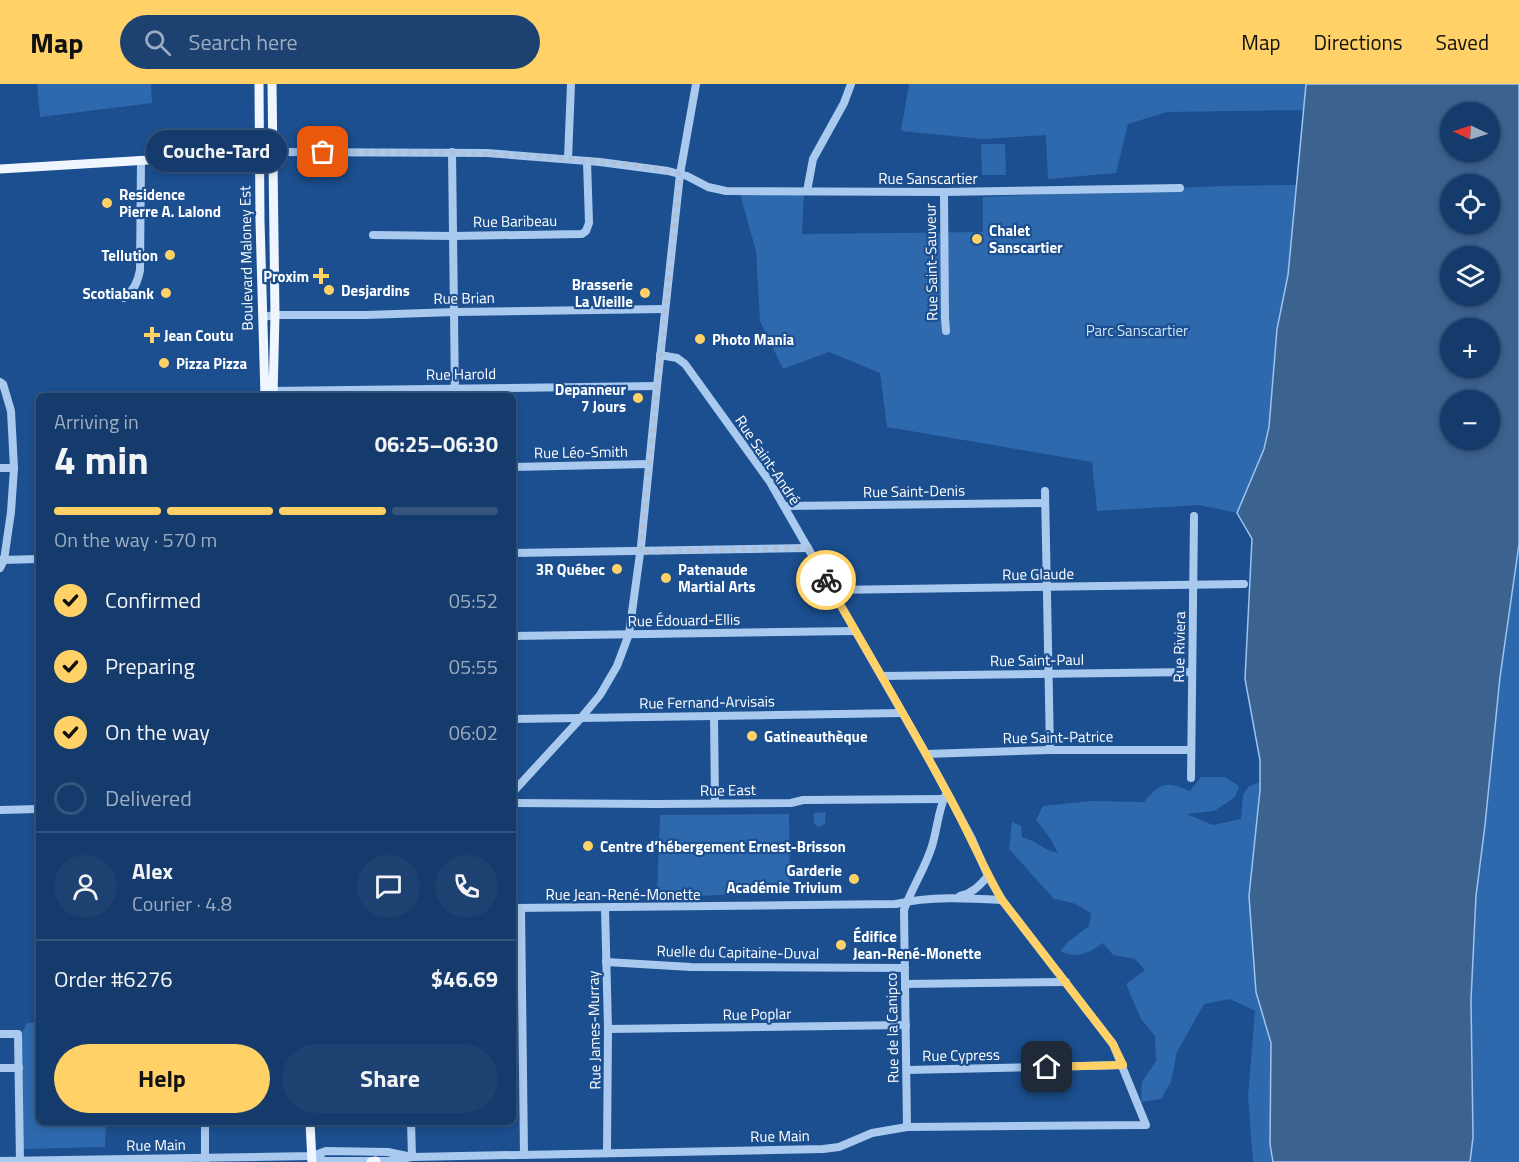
<!DOCTYPE html>
<html lang="en">
<head>
<meta charset="utf-8">
<style>
	:root { --surface:#143b6b; --page:#1d4271; --text:#f1f3f6; --muted:#9dadc1; --line:#33557e; --accent:#ffd166 }
	body { margin:0; font-family:"Titillium Web",sans-serif; background:var(--page); color:var(--text); height:100vh; display:flex; flex-direction:column; font-size:22px; white-space:nowrap }
	* { box-sizing:border-box; margin:0 }
	p { font-size:20px; color:var(--muted) }
	.icon { flex:none; width:33px; height:33px; fill:none; stroke:currentColor; stroke-width:2; stroke-linecap:round; stroke-linejoin:round }
	.map { position:relative; flex:1; overflow:hidden }
	.drawer { position:absolute; left:36px; top:309px; width:480px; height:732px; display:flex; flex-direction:column; background:var(--surface); border-radius:9px; box-shadow:0 3px 9px #0003,0 0 0 2px var(--line) }
	.drawer>* { flex:none }
	.needle { width:39px; rotate:274deg }
	.controls { position:absolute; left:1440px; top:18px; display:grid; gap:12px }
	.controls a { display:grid; place-items:center; width:60px; height:60px; border-radius:50%; background:var(--surface); box-shadow:0 3px 9px #0003,0 0 0 2px var(--line); font-size:30px }
	.pin { position:absolute; display:grid; place-items:center; width:51px; height:51px; color:#fff; margin:-26px; border-radius:12px; box-shadow:0 3px 9px #0006 }
	.courier { position:absolute; display:grid; place-items:center; width:60px; height:60px; margin:-30px; border:4px solid #ffd166; border-radius:50%; background:#fff; color:#222; box-shadow:0 2px 8px #0007 }
	.bubble { position:absolute; height:42px; border-radius:21px; background:var(--surface); box-shadow:0 3px 9px #0003,0 0 0 2px var(--line); font-size:20px; font-weight:700; line-height:42px; text-align:center }
	.summary em { font-style:normal; font-weight:700 }
	.summary div { display:flex; flex-direction:column-reverse }
	.summary { display:flex; align-items:center; justify-content:space-between; height:102px; padding:0 18px }
	h1 { font-size:39px; font-weight:700; line-height:45px }
	.bar { display:grid; grid-template-columns:repeat(4,1fr); gap:9px 6px; align-content:center; height:72px; padding:0 18px }
	.bar i { height:8px; border-radius:4px; background:var(--line) }
	.bar .selected { background:var(--accent) }
	.bar p { grid-column:span 4 }
	.line { display:flex; align-items:center; gap:15px; padding:0 18px; border-top:2px solid var(--line) }
	.line div { flex:1 }
	.round { display:grid; place-items:center; flex:none; width:63px; height:63px; border-radius:32px; background:var(--page) }
	ol { padding:0 18px; list-style:none }
	li { display:flex; align-items:center; gap:18px; height:66px }
	li p { margin-inline-start:auto }
	li .icon { padding:6px; border-radius:50%; background:var(--accent); color:#111; stroke-width:4 }
	li:last-child { color:var(--muted) }
	li i { width:33px; height:33px; border:3px solid var(--line); border-radius:50% }
	.button { display:flex; gap:12px; margin-top:auto; padding:12px 18px }
	.button a { flex:1; height:69px; border-radius:36px; background:var(--accent); color:#111; font-size:24px; font-weight:700; line-height:69px; text-align:center }
	.button a+a { background:var(--page); color:var(--text) }
	header { display:flex; align-items:center; gap:36px; box-sizing:border-box; height:84px; padding:0 30px; background:var(--accent); color:#111 }
	header strong { font-size:28px }
	nav { display:flex; gap:33px; margin-inline-start:auto; font-size:21px }
	.search { width:420px; height:54px; background:var(--page); display:flex; align-items:center; gap:15px; box-sizing:border-box; padding:0 21px; border-radius:33px; color:var(--muted); font-size:22px }
	.map>svg:first-child { display:block }
	.green { fill:#2e69ad }
	.water { fill:#3c6290; stroke:#9cc4f0; stroke-width:1.5; fill-rule:evenodd }
	.lines { fill:none; stroke-linecap:round; stroke-linejoin:round }
	.minor { stroke:#a9c9ee; stroke-width:8 }
	.major { stroke:#f0f6ff; stroke-width:9 }
	.done { stroke:#afc1d8; stroke-width:6; stroke-dasharray:0 10.8 }
	.route { stroke:#ffd166; stroke-width:8 }
	.poi-dot { fill:#ffd166; stroke:#1b4f8f; stroke-width:2 }
	.labels { text-anchor:middle; dominant-baseline:central; stroke-width:4.5; stroke-linejoin:round; paint-order:stroke }
	.street-label { font-size:15px; fill:#fff; stroke:#1b4f8f }
	.poi-label { font-size:15px; font-weight:bold; fill:#fff; stroke:#1b4f8f; text-anchor:start }
	.park-label { font-size:15px; fill:#cfe3fa; stroke:#1b4f8f }
</style>
</head>
<body>
<header>
<strong>Map</strong>
<div class="search"><svg class="icon" aria-label="search" viewBox="0 0 24 24"><circle cx="10" cy="10" r="6"/><path d="M15 15l6 6"/></svg>Search here</div>
<nav><a>Map</a><a>Directions</a><a>Saved</a></nav>
</header>
<div class="map">
<svg width="1519" height="1078" viewBox="0 0 1519 1078">
	<rect width="100%" height="100%" fill="#1b4f8f"/>
	<g class="green">
		<polygon points="37,0 151,0 152,19 40,33"/>
		<polygon points="909,0 1306,0 1304,26 1167,28 1128,40 1116,89 1048,95 1046,51 983,55 901,47"/>
		<polygon points="981,60 1005,60 1006,91 982,91"/>
		<polygon points="1297,101 1288,191 1277,245 1269,343 1264,365 1237,429 1199,421 1097,427 1092,378 887,343 880,289 829,268 783,285 760,237 756,167 740,110 804,109 802,150 983,148 983,113 1221,102"/>
		<polygon points="1519,460 1519,1078 1470,1078 1473,1053 1471,916 1476,812 1485,741 1500,593"/>
		<path d="M1201,693H1225L1239,702L1235,713L1214,727L1187,730L1213,741L1241,735L1243,711L1249,702L1270,695L1275,1078H1253L1248,1012L1255,927L1230,915L1204,920L1177,968L1171,998L1161,1015L1141,1018L1142,998L1156,977L1155,952L1141,935L1126,900L1145,886L1135,875L1113,871L1103,859C1087,870 1078,875 1060,867L1069,857L1089,842L1091,829L1073,819L1054,815L1009,765L1012,738L1021,742L1022,753C1036,757 1044,766 1058,769L1050,754L1036,736L1043,722L1091,717L1144,718C1161,698 1166,697 1190,707Z"/>
		<polygon points="826,728 825,740 818,743 814,739 814,729"/>
		<polygon points="789,730 790,809 657,813 660,731"/>
		<polygon points="27,939 39,939 39,1038 106,1038 105,1063 22,1065 22,949"/>
	</g>
	<path class="water" d="M1306,0H1519V460L1500,593L1485,741L1476,812L1471,916L1473,1053L1470,1078H1273L1270,1060L1271,959L1256,908L1249,812L1260,706V676L1245,595L1252,455L1237,429L1264,365L1269,343L1277,245L1288,191ZM1450,28H1490V68H1450ZM1450,100H1490V140H1450ZM1450,172H1490V212H1450ZM1450,244H1490V284H1450ZM1450,316H1490V356H1450Z"/>
	<g class="lines">
		<g class="minor">
			<polyline points="274,68 487,69 600,78 668,87 687,92 708,103 726,107 944,108 1180,104"/>
			<polyline points="452,68 455,312"/>
			<polyline points="568,75 571,0"/>
			<polyline points="807,107 813,75 844,19 851,0"/>
			<polyline points="944,108 945,234 946,247"/>
			<polyline points="373,151 453,152 582,150 586,147 589,139 587,77"/>
			<path d="M124,214C134,207 138,198 140,186L141,76"/>
			<polyline points="263,233 275,231 366,231 454,228 665,225"/>
			<polyline points="0,298 3,300 11,327 14,384 11,428 4,476 0,484"/>
			<polyline points="269,307 657,302"/>
			<polyline points="513,383 649,380"/>
			<polyline points="0,384 14,384"/>
			<polyline points="1045,407 1050,666"/>
			<polyline points="784,422 1045,419"/>
			<polyline points="513,469 808,464"/>
			<polyline points="1,476 39,475"/>
			<polyline points="832,506 1244,500"/>
			<polyline points="513,552 855,547"/>
			<polyline points="882,592 1192,588"/>
			<polyline points="714,632 715,719"/>
			<polyline points="513,635 902,629"/>
			<polyline points="926,670 1050,666 1191,666"/>
			<polyline points="1191,694 1194,432"/>
			<polyline points="513,708 581,634 600,611 617,582 629,550 641,462 657,302 680,90 696,0"/>
			<polyline points="513,719 656,720 791,719 803,716 943,715"/>
			<polyline points="0,726 39,725"/>
			<path d="M960,812C973,809 979,802 988,792"/>
			<path d="M513,824L896,820C930,812 967,814 1002,816"/>
			<polyline points="521,824 524,1071"/>
			<polyline points="605,824 608,945 607,1068"/>
			<polyline points="606,878 691,883 905,884"/>
			<polyline points="905,900 1066,898"/>
			<polyline points="608,945 906,941"/>
			<polyline points="0,950 18,950 20,1078"/>
			<polyline points="0,984 19,984"/>
			<polyline points="907,986 1123,981"/>
			<polyline points="205,1038 205,1077"/>
			<polyline points="411,1038 412,1073"/>
			<path d="M907,1043L904,826C911,805 925,785 932,762C937,746 938,728 945,712"/>
			<polyline points="312,1072 325,1077 389,1077 412,1073 823,1065 839,1063 872,1049 907,1043 1146,1041 1113,960 1002,816 988,792 972,755 926,670 770,398 685,280 677,274 660,271"/>
			<polyline points="0,1077 312,1072 326,1067 388,1068 407,1072"/>
		</g>
		<g class="major">
			<polyline points="259,0 260,137 265,312"/>
			<polyline points="272,0 275,231 273,312"/>
			<polyline points="0,85 265,69"/>
			<polyline points="310,1038 312,1078"/>
			<polyline points="371,1078 376,1077"/>
		</g>
	</g>
	<g class="lines">
		<path class="done" d="M323,68C409,68 494,68 580,76C613,79 647,81 680,90L640,468L808,464L826,496"/>
		<path class="route" d="M826,496C867,567 909,638 948,710C967,745 982,781 1002,816L1113,960L1123,981L1047,983"/>
	</g>
	<g class="poi-dot">
		<circle cx="107" cy="119" r="6"/>
		<circle cx="977" cy="155" r="6"/>
		<circle cx="170" cy="171" r="6"/>
		<path d="M318 183h6v6h6v6h-6v6h-6v-6h-6v-6h6z"/>
		<circle cx="329" cy="206" r="6"/>
		<circle cx="166" cy="209" r="6"/>
		<circle cx="645" cy="209" r="6"/>
		<path d="M149 242h6v6h6v6h-6v6h-6v-6h-6v-6h6z"/>
		<circle cx="700" cy="255" r="6"/>
		<circle cx="164" cy="279" r="6"/>
		<circle cx="638" cy="314" r="6"/>
		<circle cx="617" cy="485" r="6"/>
		<circle cx="666" cy="494" r="6"/>
		<circle cx="752" cy="652" r="6"/>
		<circle cx="588" cy="762" r="6"/>
		<circle cx="854" cy="795" r="6"/>
		<circle cx="841" cy="861" r="6"/>
	</g>
	<g class="labels">
		<g class="street-label">
			<text x="928" y="94">Rue Sanscartier</text>
			<text transform="translate(515 137) rotate(-1)">Rue Baribeau</text>
			<text transform="translate(246 174) rotate(-91)">Boulevard Maloney Est</text>
			<text transform="translate(931 178) rotate(-91)">Rue Saint-Sauveur</text>
			<text transform="translate(464 214) rotate(-1)">Rue Brian</text>
			<text transform="translate(461 290) rotate(-1)">Rue Harold</text>
			<text transform="translate(581 368) rotate(-1)">Rue Léo-Smith</text>
			<text transform="translate(768 376) rotate(56)">Rue Saint-André</text>
			<text transform="translate(914 407) rotate(-1)">Rue Saint-Denis</text>
			<text transform="translate(1038 490) rotate(-1)">Rue Glaude</text>
			<text transform="translate(684 536) rotate(-1)">Rue Édouard-Ellis</text>
			<text transform="translate(1179 563) rotate(-89)">Rue Riviera</text>
			<text transform="translate(1037 576) rotate(-1)">Rue Saint-Paul</text>
			<text transform="translate(707 618) rotate(-1)">Rue Fernand-Arvisais</text>
			<text transform="translate(1058 653) rotate(-1)">Rue Saint-Patrice</text>
			<text transform="translate(728 706) rotate(-1)">Rue East</text>
			<text x="623" y="810">Rue Jean-René-Monette</text>
			<text transform="translate(738 868) rotate(1)">Ruelle du Capitaine-Duval</text>
			<text transform="translate(757 930) rotate(-1)">Rue Poplar</text>
			<text transform="translate(892 944) rotate(-91)">Rue de la Canipco</text>
			<text transform="translate(594 946) rotate(-91)">Rue James-Murray</text>
			<text transform="translate(961 971) rotate(-1)">Rue Cypress</text>
			<text transform="translate(780 1052) rotate(-1)">Rue Main</text>
			<text transform="translate(156 1061) rotate(-1)">Rue Main</text>
		</g>
		<g class="poi-label">
			<text x="119" y="110">Residence<tspan x="119" dy="17">Pierre A. Lalond</tspan></text>
			<text x="989" y="146">Chalet<tspan x="989" dy="17">Sanscartier</tspan></text>
			<text x="158" y="171" text-anchor="end">Tellution</text>
			<text x="309" y="192" text-anchor="end">Proxim</text>
			<text x="633" y="200" text-anchor="end">Brasserie<tspan x="633" dy="17">La Vieille</tspan></text>
			<text x="341" y="206">Desjardins</text>
			<text x="154" y="209" text-anchor="end">Scotiabank</text>
			<text x="164" y="251">Jean Coutu</text>
			<text x="712" y="255">Photo Mania</text>
			<text x="176" y="279">Pizza Pizza</text>
			<text x="626" y="305" text-anchor="end">Depanneur<tspan x="626" dy="17">7 Jours</tspan></text>
			<text x="605" y="485" text-anchor="end">3R Québec</text>
			<text x="678" y="485">Patenaude<tspan x="678" dy="17">Martial Arts</tspan></text>
			<text x="764" y="652">Gatineauthèque</text>
			<text x="600" y="762">Centre d’hébergement Ernest-Brisson</text>
			<text x="842" y="786" text-anchor="end">Garderie<tspan x="842" dy="17">Académie Trivium</tspan></text>
			<text x="853" y="852">Édifice<tspan x="853" dy="17">Jean-René-Monette</tspan></text>
		</g>
		<g class="park-label">
			<text x="1137" y="246">Parc Sanscartier</text>
		</g>
	</g>
</svg>
<div class="controls">
<a><svg class="needle" viewBox="-14 -14 28 28"><path d="M0-13l5 13h-10z" fill="#e53935"/><path d="M0 13l5-13h-10z" fill="#9dadc1"/></svg></a>
<a><svg class="icon" aria-label="locate" viewBox="0 0 24 24"><circle cx="12" cy="12" r="6"/><path d="M12 2v4M12 18v4M2 12h4M18 12h4"/></svg></a>
<a><svg class="icon" aria-label="layers" viewBox="0 0 24 24"><path d="M12 4l9 5-9 5-9-5zM3 14l9 5 9-5"/></svg></a>
<a>+</a>
<a>−</a>
</div>
<div class="pin" style="left:323px;top:68px;background:#ea580c"><svg class="icon" aria-label="bag" viewBox="0 0 24 24"><path d="M5 8h14l-1 12H6zM9 8a3 3 0 0 1 6 0"/></svg></div>
<div class="pin" style="left:1047px;top:983px;background:#1f2937"><svg class="icon" aria-label="home" viewBox="0 0 24 24"><path d="M3 11l9-7 9 7M6 9v11h12V9"/></svg></div>
<div class="courier" style="left:826px;top:496px"><svg class="icon" aria-label="bike" viewBox="0 0 24 24"><circle cx="6" cy="16" r="4"/><circle cx="18" cy="16" r="4"/><path d="M6 16l4-8h5l3 8M10 8l3 8H6M13 5h3"/></svg></div>
<div class="bubble" style="left:146px;top:46px;width:141px">Couche-Tard</div>
<section class="drawer">
<div class="summary"><div><h1>4 min</h1><p>Arriving in</p></div><em>06:25–06:30</em></div>
<div class="bar"><i class="selected"></i><i class="selected"></i><i class="selected"></i><i></i><p>On the way · 570 m</p></div>
<ol>
<li><svg class="icon" aria-label="check" viewBox="0 0 24 24"><path d="M5 12l5 5 9-10"/></svg>Confirmed<p>05:52</p></li>
<li><svg class="icon" aria-label="check" viewBox="0 0 24 24"><path d="M5 12l5 5 9-10"/></svg>Preparing<p>05:55</p></li>
<li><svg class="icon" aria-label="check" viewBox="0 0 24 24"><path d="M5 12l5 5 9-10"/></svg>On the way<p>06:02</p></li>
<li><i></i>Delivered</li>
</ol>
<div class="line" style="height:108px"><a class="round"><svg class="icon" aria-label="person" viewBox="0 0 24 24"><circle cx="12" cy="8" r="4"/><path d="M4 21q1-7 8-7t8 7"/></svg></a><div><b>Alex</b><p>Courier · 4.8</p></div><a class="round"><svg class="icon" aria-label="chat" viewBox="0 0 24 24"><path d="M4 5h16v11H9l-5 4z"/></svg></a><a class="round"><svg class="icon" aria-label="phone" viewBox="0 0 24 24"><path d="M5 4h4l2 5-3 2q2 4 5 5l2-3 5 2v4C11 20 4 13 5 4z"/></svg></a></div>
<div class="line" style="height:78px"><div>Order #6276</div><b>$46.69</b></div>
<div class="button"><a>Help</a><a>Share</a></div>
</section>
</div>
</body>
</html>
